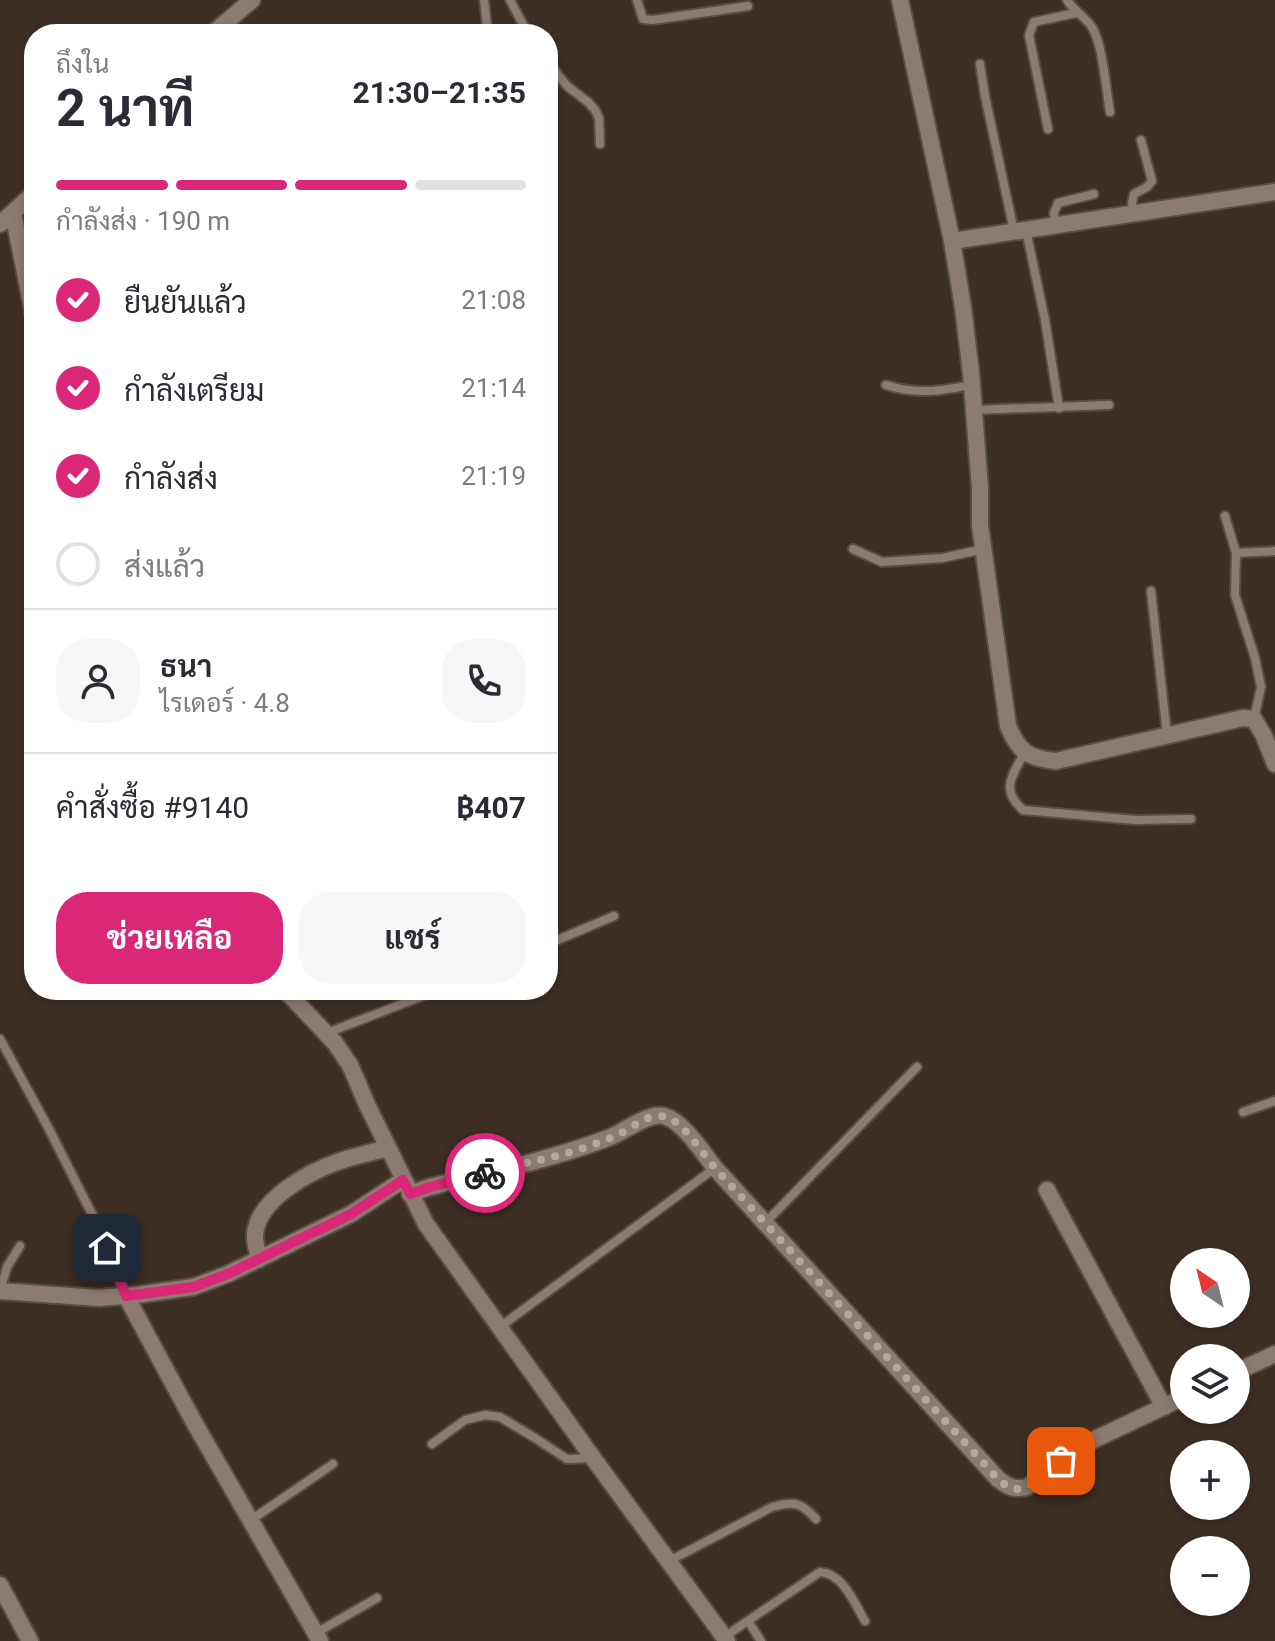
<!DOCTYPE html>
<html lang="th">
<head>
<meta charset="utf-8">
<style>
	:root { --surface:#fff; --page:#f7f7f7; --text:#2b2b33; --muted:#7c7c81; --line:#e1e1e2; --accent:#db2777 }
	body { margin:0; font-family:Roboto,Sarabun,sans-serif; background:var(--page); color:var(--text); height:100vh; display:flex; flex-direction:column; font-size:30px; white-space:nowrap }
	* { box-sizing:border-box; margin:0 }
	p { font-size:26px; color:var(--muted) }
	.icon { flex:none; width:44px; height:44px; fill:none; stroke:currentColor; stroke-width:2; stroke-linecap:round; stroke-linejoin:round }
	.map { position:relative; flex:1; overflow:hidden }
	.drawer { position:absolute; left:24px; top:24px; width:534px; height:976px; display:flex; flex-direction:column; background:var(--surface); border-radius:32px; box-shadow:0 4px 12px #0003 }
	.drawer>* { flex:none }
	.needle { width:52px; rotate:325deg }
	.controls { position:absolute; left:1170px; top:1248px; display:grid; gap:16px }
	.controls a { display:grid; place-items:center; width:80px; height:80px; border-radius:50%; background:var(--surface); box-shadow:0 4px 12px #0003; font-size:40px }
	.pin { position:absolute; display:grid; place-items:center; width:68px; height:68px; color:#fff; margin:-34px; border-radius:16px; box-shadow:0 4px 12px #0006 }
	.courier { position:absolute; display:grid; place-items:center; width:80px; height:80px; margin:-40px; border:6px solid #db2777; border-radius:50%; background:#fff; color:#222; box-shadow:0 2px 10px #0007 }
	.headline em { font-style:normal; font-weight:700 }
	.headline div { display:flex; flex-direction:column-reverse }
	.headline { display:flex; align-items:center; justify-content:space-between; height:136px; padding:0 32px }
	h1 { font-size:52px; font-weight:700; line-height:60px }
	.bar { display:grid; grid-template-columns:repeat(4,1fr); gap:12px 8px; align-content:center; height:96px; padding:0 32px }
	.bar i { height:10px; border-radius:6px; background:var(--line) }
	.bar .selected { background:var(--accent) }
	.bar p { grid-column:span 4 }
	.line { display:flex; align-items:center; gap:20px; padding:0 32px; border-top:2px solid var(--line) }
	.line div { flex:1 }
	.round { display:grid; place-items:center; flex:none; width:84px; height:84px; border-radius:32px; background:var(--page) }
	ol { padding:0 32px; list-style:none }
	li { display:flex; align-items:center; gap:24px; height:88px }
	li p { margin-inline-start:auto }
	li .icon { padding:8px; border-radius:50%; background:var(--accent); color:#fff; stroke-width:4 }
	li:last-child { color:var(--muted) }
	li i { width:44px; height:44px; border:4px solid var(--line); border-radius:50% }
	.cta { display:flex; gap:16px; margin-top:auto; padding:16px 32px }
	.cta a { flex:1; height:92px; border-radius:32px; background:var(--accent); color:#fff; font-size:32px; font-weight:700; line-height:92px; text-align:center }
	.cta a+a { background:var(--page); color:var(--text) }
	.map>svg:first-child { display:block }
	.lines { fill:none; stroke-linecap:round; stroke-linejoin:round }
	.lane-casing { stroke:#5a4d44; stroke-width:12 }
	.street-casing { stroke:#5a4d44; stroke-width:20 }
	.lane { stroke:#8d7b6f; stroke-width:8 }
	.street { stroke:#8d7b6f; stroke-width:16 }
	.done { stroke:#b3a79f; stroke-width:8; stroke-dasharray:0 14.4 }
	.route { stroke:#db2777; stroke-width:10 }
</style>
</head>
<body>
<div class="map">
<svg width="1275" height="1641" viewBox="0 0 1275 1641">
	<rect width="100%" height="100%" fill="#3e2f24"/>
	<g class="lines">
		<g class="lane-casing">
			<g id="lane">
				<polyline points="484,0 488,34"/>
				<polyline points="510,0 528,34"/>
				<polyline points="637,0 643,19 653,20 748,6"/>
				<path d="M1067,0C1074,11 1087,18 1093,29C1103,47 1106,90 1110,112"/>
				<polyline points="548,62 567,86 588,102 595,110 599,118 600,144"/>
				<polyline points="980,64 985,96 1014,231"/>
				<polyline points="1048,129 1029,35 1034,22 1076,13"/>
				<polyline points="1133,213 1132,203 1134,194 1147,187 1152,181 1141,140"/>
				<polyline points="1055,224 1054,213 1058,203 1094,194"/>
				<polyline points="1026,230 1045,320 1059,408"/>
				<path d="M886,385C918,395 939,391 971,385"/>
				<polyline points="973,410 1109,405"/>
				<polyline points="1225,516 1236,553 1275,551"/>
				<polyline points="853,549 882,562 942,558 984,549"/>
				<polyline points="1236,553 1235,595 1255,658 1261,687 1254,719"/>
				<polyline points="1151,591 1167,735"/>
				<path d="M1024,753C1012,777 1000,789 1023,810L1136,820L1191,819"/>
				<polyline points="30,890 34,889"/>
				<polyline points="548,944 614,916"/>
				<polyline points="327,1033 438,990"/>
				<polyline points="0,1039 49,1129 97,1224 126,1296"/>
				<polyline points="1243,1112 1275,1101"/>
				<polyline points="765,1223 917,1067"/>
				<polyline points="0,1291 7,1267 20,1246"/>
				<polyline points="500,1327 715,1168"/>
				<polyline points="432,1444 465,1420 485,1415 500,1417 535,1438 567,1459 593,1458"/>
				<polyline points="251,1520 333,1464"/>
				<path d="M669,1561L772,1507C794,1501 801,1502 816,1519"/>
				<polyline points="748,1621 761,1641"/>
				<polyline points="316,1633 377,1598"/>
				<path d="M724,1637L820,1572C844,1574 854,1603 865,1621"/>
			</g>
		</g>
		<g class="street-casing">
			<g id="street">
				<path d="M900,0L952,241L963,307L971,373L980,488V525L1008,726C1019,752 1027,758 1056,761L1243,718L1254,719L1264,736L1275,764"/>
				<polyline points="212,34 252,0"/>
				<polyline points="13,213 34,317"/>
				<polyline points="0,224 34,193"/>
				<polyline points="952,241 1275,192"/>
				<polyline points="285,990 335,1043 350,1065 368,1107 426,1224 593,1458 727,1641"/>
				<polyline points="1047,1190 1164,1407"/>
				<path d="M410,1194L430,1187C490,1172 550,1160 608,1138C623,1133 648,1112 664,1116C683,1121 703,1153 715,1168L998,1479C1008,1487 1014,1490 1027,1487L1087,1443L1184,1397"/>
				<path d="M259,1259C258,1251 254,1242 255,1235C257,1199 311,1171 340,1161C355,1156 372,1152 388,1148"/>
				<polyline points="0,1291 99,1298 136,1295 193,1287 228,1274 351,1214 403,1180"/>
				<polyline points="126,1296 195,1424 320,1641"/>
				<polyline points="1236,1372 1275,1354"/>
				<polyline points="0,1585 30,1641"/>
			</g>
		</g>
		<use href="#lane" class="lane"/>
		<use href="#street" class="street"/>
	</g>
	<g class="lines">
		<path class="done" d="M485,1173C529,1162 576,1154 617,1135C633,1128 651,1110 669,1118C685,1125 703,1154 715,1168L998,1479C998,1480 1008,1487 1009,1487C1027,1496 1048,1471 1061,1461"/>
		<polyline class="route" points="107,1248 126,1296 193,1287 228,1274 351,1214 403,1180 410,1194 430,1187 485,1173"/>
	</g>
</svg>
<div class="controls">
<a><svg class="needle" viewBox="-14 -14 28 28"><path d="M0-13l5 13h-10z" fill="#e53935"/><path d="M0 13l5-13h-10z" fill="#7c7c81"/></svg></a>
<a><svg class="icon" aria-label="layers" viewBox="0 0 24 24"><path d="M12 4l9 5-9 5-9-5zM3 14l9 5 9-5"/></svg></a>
<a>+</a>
<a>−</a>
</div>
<div class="pin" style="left:1061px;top:1461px;background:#ea580c"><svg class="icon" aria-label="bag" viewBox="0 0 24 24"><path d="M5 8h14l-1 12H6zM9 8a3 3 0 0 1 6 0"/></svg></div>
<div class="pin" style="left:107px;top:1248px;background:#1f2937"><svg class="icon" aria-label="home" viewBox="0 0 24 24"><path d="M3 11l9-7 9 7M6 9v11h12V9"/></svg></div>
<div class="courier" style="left:485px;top:1173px"><svg class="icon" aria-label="bike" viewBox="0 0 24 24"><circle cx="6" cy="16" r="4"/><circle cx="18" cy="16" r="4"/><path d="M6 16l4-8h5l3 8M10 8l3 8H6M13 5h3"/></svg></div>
<section class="drawer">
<div class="headline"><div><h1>2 นาที</h1><p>ถึงใน</p></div><em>21:30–21:35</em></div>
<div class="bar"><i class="selected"></i><i class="selected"></i><i class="selected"></i><i></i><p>กำลังส่ง · 190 m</p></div>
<ol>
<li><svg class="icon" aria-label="check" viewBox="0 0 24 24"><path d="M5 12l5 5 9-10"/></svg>ยืนยันแล้ว<p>21:08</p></li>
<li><svg class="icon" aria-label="check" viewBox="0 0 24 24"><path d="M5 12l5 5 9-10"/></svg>กำลังเตรียม<p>21:14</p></li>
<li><svg class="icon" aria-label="check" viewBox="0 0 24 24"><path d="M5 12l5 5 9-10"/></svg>กำลังส่ง<p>21:19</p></li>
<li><i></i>ส่งแล้ว</li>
</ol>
<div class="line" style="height:144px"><a class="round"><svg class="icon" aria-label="person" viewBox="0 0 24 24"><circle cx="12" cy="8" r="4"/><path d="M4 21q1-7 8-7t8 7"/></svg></a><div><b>ธนา</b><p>ไรเดอร์ · 4.8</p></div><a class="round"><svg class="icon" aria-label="phone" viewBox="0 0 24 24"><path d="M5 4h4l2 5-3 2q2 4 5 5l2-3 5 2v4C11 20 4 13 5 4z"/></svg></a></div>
<div class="line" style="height:104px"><div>คำสั่งซื้อ #9140</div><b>฿407</b></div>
<div class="cta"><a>ช่วยเหลือ</a><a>แชร์</a></div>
</section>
</div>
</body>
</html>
